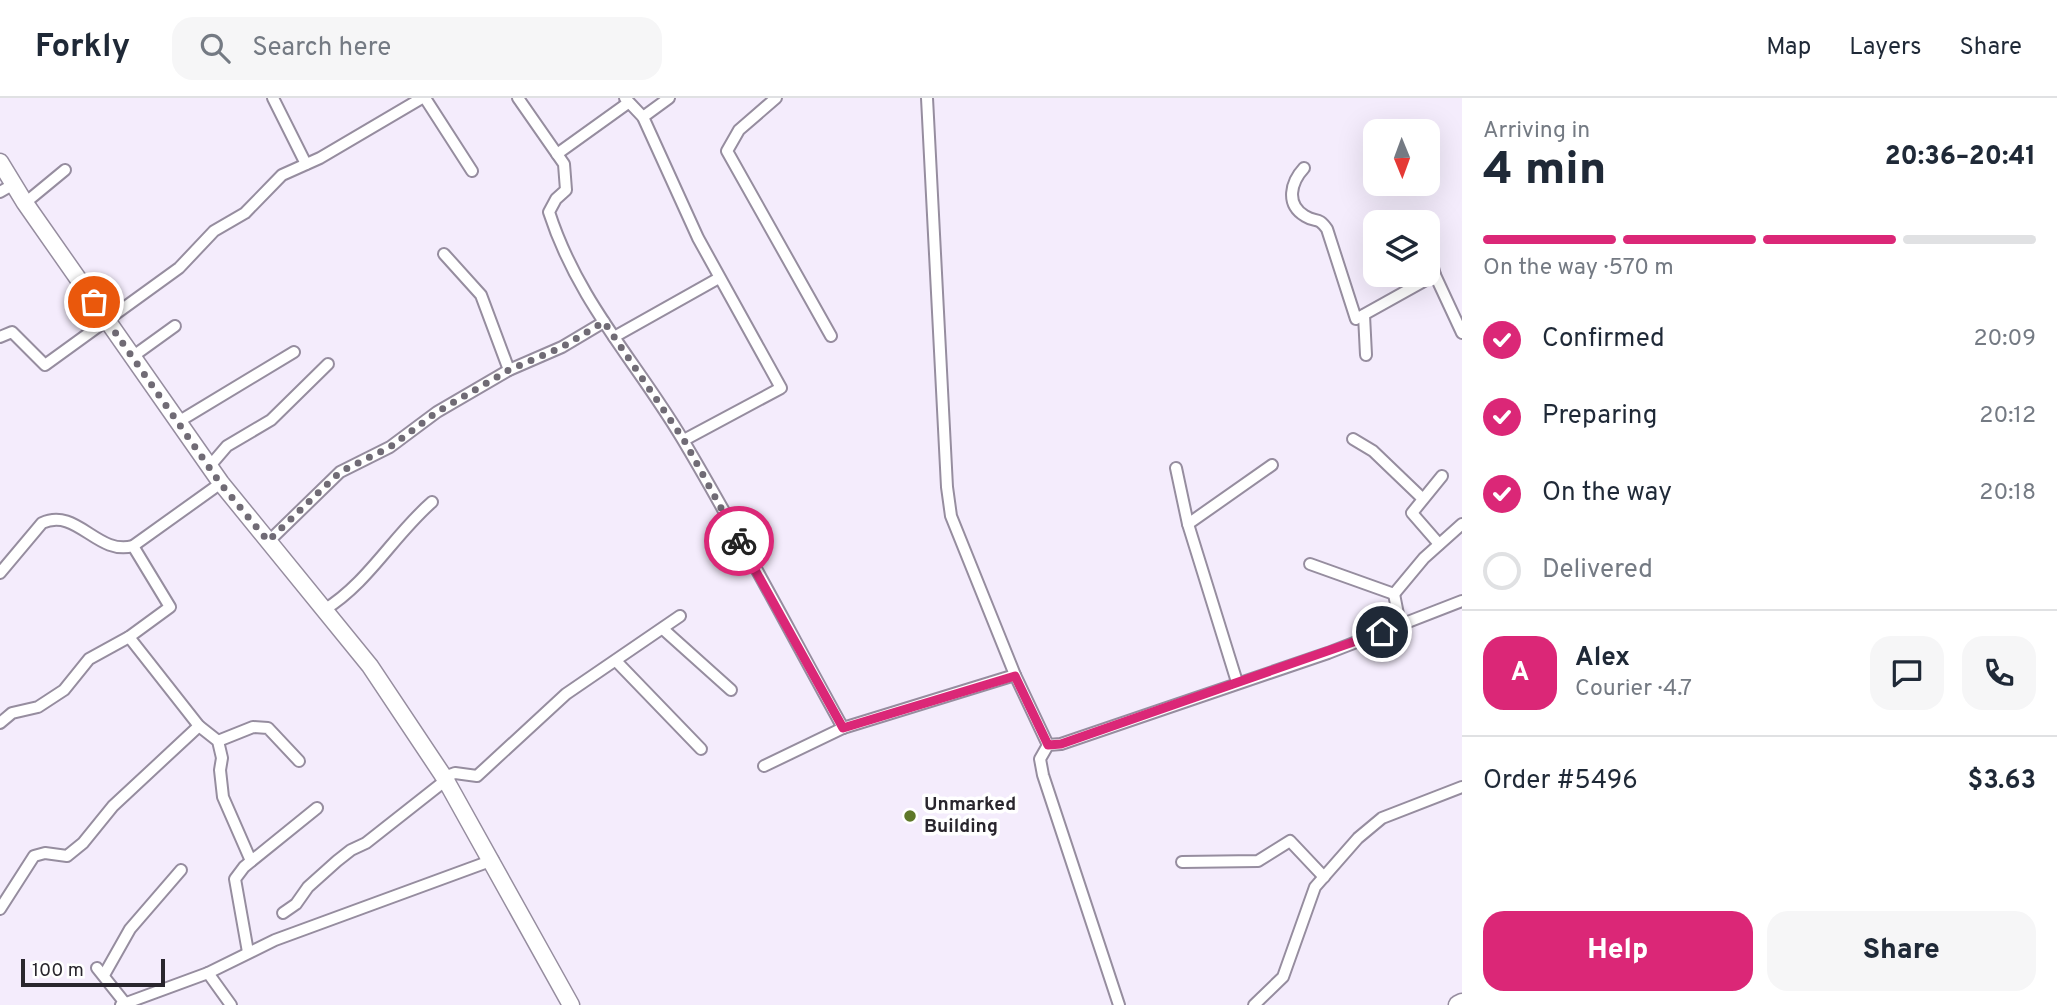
<!DOCTYPE html>
<html lang="en">
<head>
<meta charset="utf-8">
<style>
	:root { --surface:#fff; --page:#f6f6f7; --text:#1f2937; --muted:#747a83; --line:#e0e1e3; --accent:#db2777 }
	body { margin:0; font-family:Overpass,sans-serif; background:var(--page); color:var(--text); height:100vh; display:flex; flex-direction:column; font-size:26px; white-space:nowrap }
	* { box-sizing:border-box; margin:0 }
	p { font-size:23px; color:var(--muted) }
	.icon { flex:none; width:38px; height:38px; fill:none; stroke:currentColor; stroke-width:2; stroke-linecap:round; stroke-linejoin:round }
	.map { position:relative; flex:1; overflow:hidden }
	.side { display:flex; flex-direction:column; background:var(--surface); width:595px }
	.side>* { flex:none }
	.needle { width:46px; rotate:179deg }
	.tools { position:absolute; left:1363px; top:21px; display:grid; gap:14px }
	.tools a { display:grid; place-items:center; width:77px; height:77px; border-radius:14px; background:var(--surface); box-shadow:0 7px 28px #0002; font-size:35px }
	.scale { position:absolute; left:21px; bottom:18px; width:144px; box-sizing:border-box; padding-left:7px; border:4px solid #29262d; border-top:0; font-size:19px; line-height:24px; white-space:nowrap; color:#29262d; -webkit-text-stroke:5px #fff; paint-order:stroke }
	.pin { position:absolute; display:grid; place-items:center; width:60px; height:60px; color:#fff; margin:-30px; border:4px solid #fff; border-radius:50%; box-shadow:0 2px 7px #0007 }
	.courier { position:absolute; display:grid; place-items:center; width:70px; height:70px; margin:-35px; border:5px solid #db2777; border-radius:50%; background:#fff; color:#222; box-shadow:0 2px 9px #0007 }
	.overview em { font-style:normal; font-weight:800 }
	.overview div { display:flex; flex-direction:column-reverse }
	.overview { display:flex; align-items:center; justify-content:space-between; height:119px; padding:0 21px }
	h1 { font-size:46px; font-weight:800; line-height:52px }
	.bar { display:grid; grid-template-columns:repeat(4,1fr); gap:10px 7px; align-content:center; height:84px; padding:0 21px }
	.bar i { height:9px; border-radius:5px; background:var(--line) }
	.bar .active { background:var(--accent) }
	.bar p { grid-column:span 4 }
	.line { display:flex; align-items:center; gap:18px; padding:0 21px; border-top:2px solid var(--line) }
	.line div { flex:1 }
	.round { display:grid; place-items:center; flex:none; width:74px; height:74px; border-radius:21px; background:var(--page) }
	ol { padding:0 21px; list-style:none }
	li { display:flex; align-items:center; gap:21px; height:77px }
	li p { margin-inline-start:auto }
	li .icon { padding:7px; border-radius:50%; background:var(--accent); color:#fff; stroke-width:4 }
	li:last-child { color:var(--muted) }
	li i { width:38px; height:38px; border:4px solid var(--line); border-radius:50% }
	.button { display:flex; gap:14px; margin-top:auto; padding:14px 21px }
	.button a { flex:1; height:80px; border-radius:21px; background:var(--accent); color:#fff; font-size:28px; font-weight:800; line-height:80px; text-align:center }
	.button a+a { background:var(--page); color:var(--text) }
	header { display:flex; align-items:center; gap:42px; box-sizing:border-box; height:98px; padding:0 35px; background:var(--surface); border-bottom:2px solid var(--line) }
	header strong { font-size:33px }
	nav { display:flex; gap:38px; margin-inline-start:auto; font-size:24px }
	.search { width:490px; height:63px; background:var(--page); display:flex; align-items:center; gap:18px; box-sizing:border-box; padding:0 24px; border-radius:21px; color:var(--muted); font-size:26px }
	main { display:flex; flex:1; min-height:0 }
	.map>svg:first-child { display:block }
	.lines { fill:none; stroke-linecap:round; stroke-linejoin:round }
	.street-casing { stroke:#968d9f; stroke-width:14 }
	.secondary-casing { stroke:#968d9f; stroke-width:19 }
	.primary-casing { stroke:#968d9f; stroke-width:21 }
	.street { stroke:#fff; stroke-width:10 }
	.secondary { stroke:#fff; stroke-width:16 }
	.primary { stroke:#fff; stroke-width:18 }
	.done { stroke:#706b75; stroke-width:7; stroke-dasharray:0 12.6 }
	.route { stroke:#db2777; stroke-width:9 }
	.poi-dot { fill:#5e7729; stroke:#fff; stroke-width:2.5 }
	.labels { text-anchor:middle; dominant-baseline:central; stroke-width:7; stroke-linejoin:round; paint-order:stroke }
	.poi-label { font-size:19px; font-weight:bold; fill:#29262d; stroke:#fff; text-anchor:start }
</style>
</head>
<body>
<header>
<strong>Forkly</strong>
<div class="search"><svg class="icon" aria-label="search" viewBox="0 0 24 24"><circle cx="10" cy="10" r="6"/><path d="M15 15l6 6"/></svg>Search here</div>
<nav><a>Map</a><a>Layers</a><a>Share</a></nav>
</header>
<main>
<div class="map">
<svg width="1462" height="907" viewBox="0 0 1462 907">
	<rect width="100%" height="100%" fill="#f4ecfc"/>
	<g class="lines">
		<g class="street-casing">
			<g id="street">
				<polyline points="273,0 306,66"/>
				<polyline points="425,0 472,73"/>
				<path d="M518,0L564,66L566,92L556,101L549,114C578,204 636,263 683,342C739,436 790,534 843,630"/>
				<polyline points="625,0 643,19 698,140 781,290 684,342"/>
				<polyline points="776,0 739,32 727,53 831,238"/>
				<polyline points="927,0 947,389 951,418 1015,577 1048,647"/>
				<polyline points="643,19 669,0"/>
				<polyline points="557,56 628,5"/>
				<path d="M1304,70C1291,84 1285,106 1305,118C1316,125 1318,118 1327,131L1356,221L1435,177"/>
				<polyline points="0,94 14,86"/>
				<polyline points="25,105 65,72"/>
				<polyline points="1428,152 1435,177 1462,235"/>
				<polyline points="444,156 481,197 509,272"/>
				<polyline points="1364,217 1366,257"/>
				<polyline points="0,239 12,234 45,267 179,170 214,133 245,115 282,77 320,60 422,0"/>
				<polyline points="614,239 719,180"/>
				<polyline points="132,259 175,228"/>
				<polyline points="178,324 294,254"/>
				<polyline points="1353,341 1373,353 1422,400"/>
				<polyline points="209,369 227,348 271,322 328,266"/>
				<polyline points="1176,370 1188,426 1237,584"/>
				<polyline points="1188,426 1272,367"/>
				<polyline points="268,444 340,374 390,349 437,314 509,272 562,249 604,224"/>
				<polyline points="1439,446 1412,415 1442,378"/>
				<polyline points="1310,466 1394,496"/>
				<path d="M0,475L42,425C77,409 97,458 133,448L221,385"/>
				<polyline points="1394,496 1424,460 1462,426"/>
				<polyline points="1394,496 1400,526"/>
				<path d="M324,512C368,485 393,438 432,404"/>
				<polyline points="663,531 731,592"/>
				<polyline points="129,539 199,628 218,643 222,660 220,672 223,699 251,763"/>
				<polyline points="617,564 701,651"/>
				<polyline points="0,625 12,615 38,609 64,592 89,561 129,539 170,509 133,448"/>
				<polyline points="218,643 253,629 268,630 299,663"/>
				<polyline points="764,668 843,630 1015,577"/>
				<polyline points="444,679 455,675 477,678 566,596 680,518"/>
				<polyline points="1182,764 1258,763 1290,743 1324,779"/>
				<polyline points="0,811 34,758 45,755 67,758 83,745 113,708 199,628"/>
				<polyline points="283,815 296,806 308,789 337,763 351,752 366,745 446,682"/>
				<polyline points="248,854 235,781 244,769 317,710"/>
				<polyline points="97,870 125,905"/>
				<polyline points="208,875 231,907"/>
				<polyline points="104,877 130,831 181,772"/>
				<polyline points="121,907 208,875 275,842 493,762"/>
				<polyline points="1119,907 1043,677 1040,661 1048,647 1061,646 1328,555 1462,503"/>
				<polyline points="1254,907 1283,879 1315,789 1358,740 1382,720 1462,689"/>
			</g>
		</g>
		<g class="secondary-casing">
			<polyline id="secondary" points="0,64 25,105 221,385 370,568 444,679 571,907"/>
		</g>
		<g class="primary-casing">
			<polyline id="primary" points="1458,907 1462,905"/>
		</g>
		<use href="#street" class="street"/>
		<use href="#secondary" class="secondary"/>
		<use href="#primary" class="primary"/>
	</g>
	<g class="lines">
		<polyline class="done" points="94,204 220,385 268,443 340,374 390,349 437,314 509,272 562,249 604,224 684,342 739,443"/>
		<polyline class="route" points="739,443 843,630 1015,578 1048,647 1061,646 1382,534"/>
	</g>
	<circle class="poi-dot" cx="910" cy="718" r="7"/>
	<g class="labels">
		<g class="poi-label">
			<text x="924" y="707">Unmarked<tspan x="924" dy="22">Building</tspan></text>
		</g>
	</g>
</svg>
<div class="tools">
<a><svg class="needle" viewBox="-14 -14 28 28"><path d="M0-13l5 13h-10z" fill="#e53935"/><path d="M0 13l5-13h-10z" fill="#747a83"/></svg></a>
<a><svg class="icon" aria-label="layers" viewBox="0 0 24 24"><path d="M12 4l9 5-9 5-9-5zM3 14l9 5 9-5"/></svg></a>
</div>
<div class="scale">100 m</div>
<div class="pin" style="left:94px;top:204px;background:#ea580c"><svg class="icon" aria-label="bag" viewBox="0 0 24 24"><path d="M5 8h14l-1 12H6zM9 8a3 3 0 0 1 6 0"/></svg></div>
<div class="pin" style="left:1382px;top:534px;background:#1f2937"><svg class="icon" aria-label="home" viewBox="0 0 24 24"><path d="M3 11l9-7 9 7M6 9v11h12V9"/></svg></div>
<div class="courier" style="left:739px;top:443px"><svg class="icon" aria-label="bike" viewBox="0 0 24 24"><circle cx="6" cy="16" r="4"/><circle cx="18" cy="16" r="4"/><path d="M6 16l4-8h5l3 8M10 8l3 8H6M13 5h3"/></svg></div>
</div>
<section class="side">
<div class="overview"><div><h1>4 min</h1><p>Arriving in</p></div><em>20:36–20:41</em></div>
<div class="bar"><i class="active"></i><i class="active"></i><i class="active"></i><i></i><p>On the way · 570 m</p></div>
<ol>
<li><svg class="icon" aria-label="check" viewBox="0 0 24 24"><path d="M5 12l5 5 9-10"/></svg>Confirmed<p>20:09</p></li>
<li><svg class="icon" aria-label="check" viewBox="0 0 24 24"><path d="M5 12l5 5 9-10"/></svg>Preparing<p>20:12</p></li>
<li><svg class="icon" aria-label="check" viewBox="0 0 24 24"><path d="M5 12l5 5 9-10"/></svg>On the way<p>20:18</p></li>
<li><i></i>Delivered</li>
</ol>
<div class="line" style="height:126px"><b class="round" style="background:var(--accent);color:#fff">A</b><div><b>Alex</b><p>Courier · 4.7</p></div><a class="round"><svg class="icon" aria-label="chat" viewBox="0 0 24 24"><path d="M4 5h16v11H9l-5 4z"/></svg></a><a class="round"><svg class="icon" aria-label="phone" viewBox="0 0 24 24"><path d="M5 4h4l2 5-3 2q2 4 5 5l2-3 5 2v4C11 20 4 13 5 4z"/></svg></a></div>
<div class="line" style="height:91px"><div>Order #5496</div><b>$3.63</b></div>
<div class="button"><a>Help</a><a>Share</a></div>
</section>
</main>
</body>
</html>
